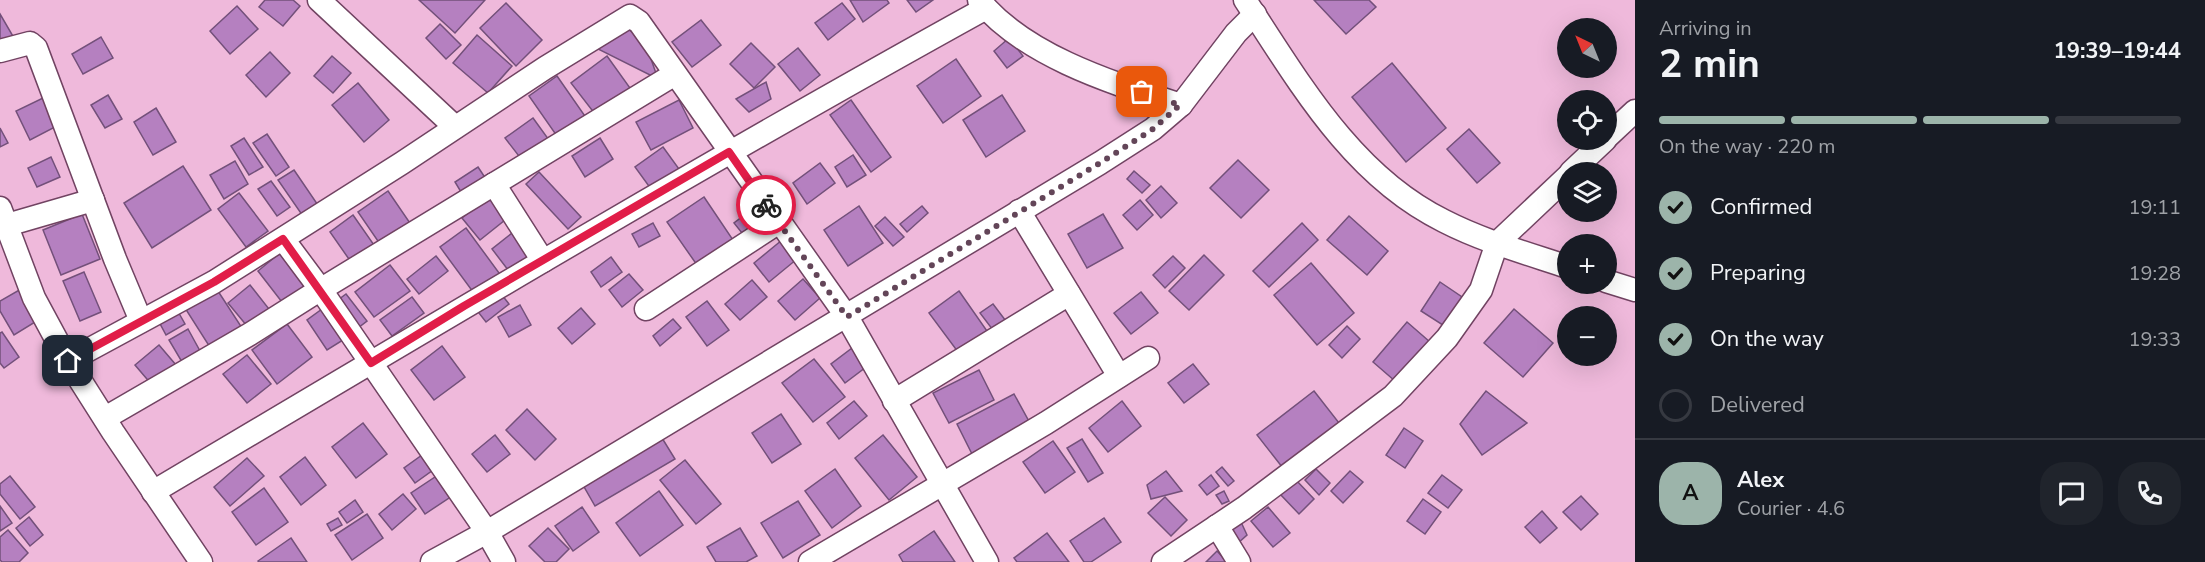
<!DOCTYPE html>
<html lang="en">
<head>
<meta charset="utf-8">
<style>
	:root { --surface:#171b24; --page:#20242c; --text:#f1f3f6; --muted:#9ea1a6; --line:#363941; --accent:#9cb4aa }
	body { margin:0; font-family:"Nunito Sans",sans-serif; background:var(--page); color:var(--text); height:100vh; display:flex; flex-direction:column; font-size:22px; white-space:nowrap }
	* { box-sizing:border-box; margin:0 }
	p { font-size:20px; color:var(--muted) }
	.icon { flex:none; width:33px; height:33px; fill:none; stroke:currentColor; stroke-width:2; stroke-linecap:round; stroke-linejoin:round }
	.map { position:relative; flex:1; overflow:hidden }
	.drawer { display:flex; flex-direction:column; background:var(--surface); width:570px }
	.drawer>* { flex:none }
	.needle { width:39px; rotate:317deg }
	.fabs { position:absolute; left:1557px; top:18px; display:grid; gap:12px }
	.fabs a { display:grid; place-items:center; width:60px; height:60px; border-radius:50%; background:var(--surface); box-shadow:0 6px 24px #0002; font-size:30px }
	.pin { position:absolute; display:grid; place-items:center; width:51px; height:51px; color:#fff; margin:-26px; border-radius:12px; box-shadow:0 3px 9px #0006 }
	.courier { position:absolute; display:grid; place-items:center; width:60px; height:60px; margin:-30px; border:4px solid #e11d48; border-radius:50%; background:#fff; color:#222; box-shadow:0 2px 8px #0007 }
	.head em { font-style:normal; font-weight:700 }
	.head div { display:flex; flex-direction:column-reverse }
	.head { display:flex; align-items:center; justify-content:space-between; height:102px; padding:0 24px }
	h1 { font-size:39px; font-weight:700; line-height:45px }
	.bar { display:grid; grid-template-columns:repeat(4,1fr); gap:9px 6px; align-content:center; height:72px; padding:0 24px }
	.bar i { height:8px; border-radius:4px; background:var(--line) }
	.bar .active { background:var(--accent) }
	.bar p { grid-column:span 4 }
	.line { display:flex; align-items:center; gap:15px; padding:0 24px; border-top:2px solid var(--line) }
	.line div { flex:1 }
	.round { display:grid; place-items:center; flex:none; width:63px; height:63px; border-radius:24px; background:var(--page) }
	ol { padding:0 24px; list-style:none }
	li { display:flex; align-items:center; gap:18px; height:66px }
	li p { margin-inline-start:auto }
	li .icon { padding:6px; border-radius:50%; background:var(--accent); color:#111; stroke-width:4 }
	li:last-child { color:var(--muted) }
	li i { width:33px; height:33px; border:3px solid var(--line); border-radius:50% }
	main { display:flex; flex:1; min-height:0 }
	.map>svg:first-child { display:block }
	.building { fill:#b580c0; stroke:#73507a; stroke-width:1.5 }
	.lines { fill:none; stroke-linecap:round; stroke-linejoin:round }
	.minor-casing { stroke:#714362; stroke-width:25 }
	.minor { stroke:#fff; stroke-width:22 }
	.done { stroke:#634558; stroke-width:6; stroke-dasharray:0 10.8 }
	.route { stroke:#e11d48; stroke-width:8 }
</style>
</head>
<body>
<main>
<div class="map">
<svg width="1635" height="562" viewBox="0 0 1635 562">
	<rect width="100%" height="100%" fill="#efb9db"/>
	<g class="building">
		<polygon points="265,0 293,0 300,6 283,26 259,7"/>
		<polygon points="419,0 485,0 455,33"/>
		<polygon points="850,0 887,0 889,3 863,22"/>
		<polygon points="907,0 933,0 916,12"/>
		<polygon points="1314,0 1369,0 1376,7 1346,34"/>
		<polygon points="506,3 542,40 516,66 480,28"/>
		<polygon points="842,3 855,19 828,40 815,23"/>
		<polygon points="237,6 258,29 230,54 210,31"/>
		<polygon points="0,14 14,38 0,46"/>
		<polygon points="701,20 721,45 692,67 672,42"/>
		<polygon points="440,24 461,45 446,59 426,38"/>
		<polygon points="626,28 644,39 658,79 596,48"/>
		<polygon points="477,35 512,66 488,93 453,63"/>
		<polygon points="101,37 113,58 83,74 72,54"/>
		<polygon points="1009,38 1023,56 1007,68 994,51"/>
		<polygon points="751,43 775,67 754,88 730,64"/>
		<polygon points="798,48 820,75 800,91 778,64"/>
		<polygon points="270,52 290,73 266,97 246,75"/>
		<polygon points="332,56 351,73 333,93 314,76"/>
		<polygon points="607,56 630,88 595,114 571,83"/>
		<polygon points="956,59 981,96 943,123 917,86"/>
		<polygon points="1392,63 1446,128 1406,162 1352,97"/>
		<polygon points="557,76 587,119 559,139 529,96"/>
		<polygon points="766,82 771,99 749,112 736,99"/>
		<polygon points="358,83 389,120 364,142 332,105"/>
		<polygon points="108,95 122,119 105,128 91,105"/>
		<polygon points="1002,95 1025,131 986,157 963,120"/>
		<polygon points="43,98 57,126 30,140 16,111"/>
		<polygon points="679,100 693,128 651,150 636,122"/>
		<polygon points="851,100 891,157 871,172 830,115"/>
		<polygon points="156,108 176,142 153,155 134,122"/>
		<polygon points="533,118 549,140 522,160 505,138"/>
		<polygon points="0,128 8,143 0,147"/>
		<polygon points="1469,129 1500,163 1477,183 1447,149"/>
		<polygon points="267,134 289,167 276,176 253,143"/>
		<polygon points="244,138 263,167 249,175 231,146"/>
		<polygon points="600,138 613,159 585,177 572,156"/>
		<polygon points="663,147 679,169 651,189 635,167"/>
		<polygon points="853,155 866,175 847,187 835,167"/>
		<polygon points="51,157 60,177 37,187 28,168"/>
		<polygon points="1238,160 1269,190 1241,218 1210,188"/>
		<polygon points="235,161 248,184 224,199 210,175"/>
		<polygon points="820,163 835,183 807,204 793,183"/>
		<polygon points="183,166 211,210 152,248 124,203"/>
		<polygon points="478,167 488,182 464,197 455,182"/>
		<polygon points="294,170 322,211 307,222 278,180"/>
		<polygon points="1134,171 1150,185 1142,193 1127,179"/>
		<polygon points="539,172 581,217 568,229 526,184"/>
		<polygon points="271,181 290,207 277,216 258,189"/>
		<polygon points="1161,186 1177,203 1161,218 1146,200"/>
		<polygon points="388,191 412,226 382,247 358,212"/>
		<polygon points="239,193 268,231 246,247 218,209"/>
		<polygon points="493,193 510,216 480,240 462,218"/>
		<polygon points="704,197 733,240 697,265 667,222"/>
		<polygon points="1140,200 1153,215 1137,230 1123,215"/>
		<polygon points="759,204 771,219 746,238 734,223"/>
		<polygon points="859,206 883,243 848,266 824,230"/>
		<polygon points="922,206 928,213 907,232 900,224"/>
		<polygon points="82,214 100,259 61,275 43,230"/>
		<polygon points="1103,214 1123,248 1087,268 1068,234"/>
		<polygon points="353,215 374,245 351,262 330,232"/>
		<polygon points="1349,216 1388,251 1367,275 1327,240"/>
		<polygon points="885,217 904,237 893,246 875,226"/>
		<polygon points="653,223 660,236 639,247 632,234"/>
		<polygon points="1302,223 1318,240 1269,287 1253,271"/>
		<polygon points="466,228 502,277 476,296 440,247"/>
		<polygon points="512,233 532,260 512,275 492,249"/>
		<polygon points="782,240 797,259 769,282 754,263"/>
		<polygon points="281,252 309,287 285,306 258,271"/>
		<polygon points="1204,255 1224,275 1189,310 1169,291"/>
		<polygon points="436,256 448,271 419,294 407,279"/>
		<polygon points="1173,256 1185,268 1165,288 1153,275"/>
		<polygon points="611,257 622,272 601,287 591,272"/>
		<polygon points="1311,263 1354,313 1317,345 1274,295"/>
		<polygon points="390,265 410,291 374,317 355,292"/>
		<polygon points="84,272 101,312 80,321 63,281"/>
		<polygon points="629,274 643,290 622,307 609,290"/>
		<polygon points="803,279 820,298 795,320 778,301"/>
		<polygon points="752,280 767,297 740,320 725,304"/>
		<polygon points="1440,282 1468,301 1449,329 1421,311"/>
		<polygon points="250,285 269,309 247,326 228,303"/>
		<polygon points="216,288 244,331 213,352 185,308"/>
		<polygon points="21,289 40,319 14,335 0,311 0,301"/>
		<polygon points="498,290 509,304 486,322 475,308"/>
		<polygon points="959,291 987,331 958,352 929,313"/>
		<polygon points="1141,292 1158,313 1131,334 1114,313"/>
		<polygon points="346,294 367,321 354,331 334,303"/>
		<polygon points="412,297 424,313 392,336 380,320"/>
		<polygon points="707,301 729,330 707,346 686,317"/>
		<polygon points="993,304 1009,325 996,334 980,313"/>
		<polygon points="520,305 531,325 509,337 498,317"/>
		<polygon points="176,308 185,324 166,335 157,318"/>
		<polygon points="581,308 595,324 572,344 558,328"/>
		<polygon points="322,309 343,340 327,350 307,320"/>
		<polygon points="1514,309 1553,343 1523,377 1484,343"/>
		<polygon points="673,319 681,328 660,346 653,336"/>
		<polygon points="1407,322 1430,342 1395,381 1373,362"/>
		<polygon points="287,324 312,357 277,384 252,350"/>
		<polygon points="1347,326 1360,339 1342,358 1329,345"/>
		<polygon points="188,329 200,351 182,362 169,340"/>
		<polygon points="2,332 19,357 4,368 0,363 0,333"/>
		<polygon points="159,345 176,365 152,385 135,365"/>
		<polygon points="856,345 870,364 845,383 831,364"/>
		<polygon points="442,346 465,377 434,400 411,370"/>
		<polygon points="247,355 271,384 247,403 223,374"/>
		<polygon points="814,359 845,397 813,422 782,383"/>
		<polygon points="1193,364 1209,384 1184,403 1168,383"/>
		<polygon points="979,370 994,400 949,423 933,393"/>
		<polygon points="1314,391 1343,428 1286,472 1257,435"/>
		<polygon points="1486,391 1527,423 1482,455 1460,424"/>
		<polygon points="1014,394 1031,425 973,456 957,424"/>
		<polygon points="854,401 867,416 839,439 827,423"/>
		<polygon points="1122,401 1141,426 1108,452 1089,428"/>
		<polygon points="527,409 556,439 535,460 506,430"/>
		<polygon points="781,414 801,444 772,463 752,433"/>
		<polygon points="363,423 387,454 356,478 332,447"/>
		<polygon points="1404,428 1423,441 1405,468 1386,455"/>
		<polygon points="495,435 510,454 487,472 472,454"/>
		<polygon points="883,435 917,477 889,500 855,458"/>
		<polygon points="662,438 675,459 595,506 583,485"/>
		<polygon points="1082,439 1103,473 1088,482 1067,448"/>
		<polygon points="1053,441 1075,472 1045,493 1023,462"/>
		<polygon points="422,455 433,470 415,483 404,468"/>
		<polygon points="305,457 326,485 301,505 280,477"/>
		<polygon points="247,458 264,476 230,506 214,487"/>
		<polygon points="685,460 721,504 696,524 660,480"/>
		<polygon points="1222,467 1234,481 1228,486 1216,472"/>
		<polygon points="835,469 861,506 832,528 805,491"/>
		<polygon points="1316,469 1330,483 1319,495 1305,480"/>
		<polygon points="1166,471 1182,491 1151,499 1147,485"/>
		<polygon points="1350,471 1363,482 1343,503 1331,491"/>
		<polygon points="438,475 452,496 425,514 411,493"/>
		<polygon points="1211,475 1219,486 1207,495 1199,485"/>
		<polygon points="1442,475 1462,490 1448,508 1428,493"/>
		<polygon points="10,476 35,507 20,519 0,494 0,484"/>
		<polygon points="1296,480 1314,499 1299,514 1280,494"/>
		<polygon points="264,488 288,522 256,545 232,512"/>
		<polygon points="659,491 683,525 640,556 616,523"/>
		<polygon points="1224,491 1229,501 1222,504 1216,495"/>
		<polygon points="403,494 416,509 392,530 379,514"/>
		<polygon points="1581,496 1598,514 1581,530 1563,512"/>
		<polygon points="1165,497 1187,520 1171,536 1148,513"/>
		<polygon points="1423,499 1441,512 1425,534 1407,521"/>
		<polygon points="355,500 363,512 347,523 339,512"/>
		<polygon points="798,501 820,535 783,558 761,523"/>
		<polygon points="0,506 12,523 0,531"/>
		<polygon points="582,507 599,532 573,551 555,526"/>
		<polygon points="1268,507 1290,533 1273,547 1251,521"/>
		<polygon points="1542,511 1557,528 1540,543 1525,527"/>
		<polygon points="367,514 383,538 352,560 335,535"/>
		<polygon points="29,517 43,535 30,546 16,528"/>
		<polygon points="338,518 342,525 331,531 327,524"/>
		<polygon points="1104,518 1121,542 1091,562 1084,562 1070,541"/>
		<polygon points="1241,522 1247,535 1238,543 1230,528"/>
		<polygon points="548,528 569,549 556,562 545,562 529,546"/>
		<polygon points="740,528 757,556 746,562 716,562 707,547"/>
		<polygon points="8,530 28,553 19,562 2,562 0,560 0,537"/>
		<polygon points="934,531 955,562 903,562 899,555"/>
		<polygon points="1047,533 1069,562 1017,562 1014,558"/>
		<polygon points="291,538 307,562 259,562 258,561"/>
		<polygon points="1217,551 1227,562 1206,562"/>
	</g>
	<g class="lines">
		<g class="minor-casing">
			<g id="minor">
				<polyline points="319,0 455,127"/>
				<path d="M979,0C1026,57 1113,83 1181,105"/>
				<path d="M1245,0C1299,82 1352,176 1444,221C1483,241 1526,253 1568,267"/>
				<polyline points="0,51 30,43 36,48 115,259 141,321"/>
				<polyline points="1606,138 1635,111"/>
				<polyline points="1571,172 1605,140"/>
				<polyline points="494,184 543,261"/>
				<polyline points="0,208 34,298 68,361 214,282 402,163 545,68 630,16 639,22 847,317 987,562"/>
				<polyline points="1019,211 1119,376"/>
				<polyline points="7,225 93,200"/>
				<polyline points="283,239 321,290 487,532 504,562"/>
				<polyline points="1606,281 1635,290"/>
				<polyline points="646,309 779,222"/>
				<polyline points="68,361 113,432 201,562"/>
				<polyline points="894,401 1069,294"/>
				<polyline points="105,418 250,334 310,296 675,74"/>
				<path d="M153,492C429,328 705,163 986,8"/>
				<polyline points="1217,526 1239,562"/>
				<polyline points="432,562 487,532 1100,163 1153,129 1181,105 1236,33 1255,14"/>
				<polyline points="810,562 1046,423 1148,358"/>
				<polyline points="1163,562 1244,508 1393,396 1447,338 1481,290 1497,243 1568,176"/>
			</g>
		</g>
		<use href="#minor" class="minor"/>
	</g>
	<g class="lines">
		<polyline class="done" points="766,205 847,317 1100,163 1153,129 1180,105 1142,92"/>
		<polyline class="route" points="68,361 214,282 283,239 371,363 464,306 729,152 766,205"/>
	</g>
</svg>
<div class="fabs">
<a><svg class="needle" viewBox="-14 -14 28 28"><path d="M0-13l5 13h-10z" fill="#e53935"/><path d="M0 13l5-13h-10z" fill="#9ea1a6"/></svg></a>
<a><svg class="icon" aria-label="locate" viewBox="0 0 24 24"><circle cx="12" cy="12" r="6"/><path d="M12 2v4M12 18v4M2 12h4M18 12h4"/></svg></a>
<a><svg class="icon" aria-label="layers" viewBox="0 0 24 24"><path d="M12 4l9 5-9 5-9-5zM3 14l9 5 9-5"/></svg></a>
<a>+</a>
<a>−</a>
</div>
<div class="pin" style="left:1142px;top:92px;background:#ea580c"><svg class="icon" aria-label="bag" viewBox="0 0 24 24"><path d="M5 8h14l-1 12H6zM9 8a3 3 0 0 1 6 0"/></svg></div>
<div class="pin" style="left:68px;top:361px;background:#1f2937"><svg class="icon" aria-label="home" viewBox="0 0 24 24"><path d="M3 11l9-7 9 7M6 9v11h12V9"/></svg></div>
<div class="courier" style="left:766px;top:205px"><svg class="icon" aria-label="bike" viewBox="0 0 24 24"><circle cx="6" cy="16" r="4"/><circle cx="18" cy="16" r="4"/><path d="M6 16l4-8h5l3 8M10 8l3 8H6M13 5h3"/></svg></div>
</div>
<section class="drawer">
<div class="head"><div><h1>2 min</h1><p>Arriving in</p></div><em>19:39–19:44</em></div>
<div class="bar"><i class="active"></i><i class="active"></i><i class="active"></i><i></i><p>On the way · 220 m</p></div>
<ol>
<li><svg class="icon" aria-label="check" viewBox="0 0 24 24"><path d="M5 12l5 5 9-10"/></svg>Confirmed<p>19:11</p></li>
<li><svg class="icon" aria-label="check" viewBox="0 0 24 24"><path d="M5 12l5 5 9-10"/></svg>Preparing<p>19:28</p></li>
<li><svg class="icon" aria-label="check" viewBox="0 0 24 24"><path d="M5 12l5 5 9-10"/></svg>On the way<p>19:33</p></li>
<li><i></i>Delivered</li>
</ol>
<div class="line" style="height:108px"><b class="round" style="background:var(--accent);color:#111">A</b><div><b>Alex</b><p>Courier · 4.6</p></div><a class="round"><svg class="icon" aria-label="chat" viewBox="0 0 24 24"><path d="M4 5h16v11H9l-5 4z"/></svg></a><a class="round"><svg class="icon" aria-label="phone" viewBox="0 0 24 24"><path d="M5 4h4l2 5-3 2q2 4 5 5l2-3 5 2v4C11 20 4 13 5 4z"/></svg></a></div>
</section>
</main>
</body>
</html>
